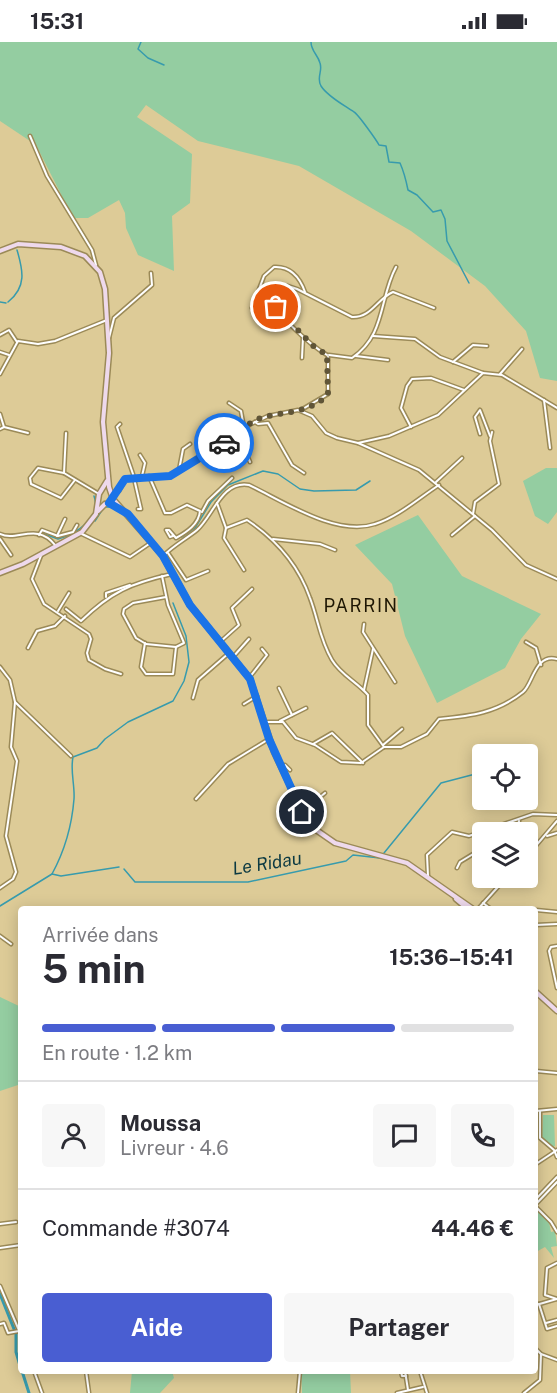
<!DOCTYPE html>
<html lang="fr">
<head>
<meta charset="utf-8">
<style>
	:root { --surface:#fff; --page:#f7f7f7; --text:#2b2b33; --muted:#7c7c81; --line:#e1e1e2; --accent:#495ed2 }
	body { margin:0; font-family:"Public Sans",sans-serif; background:var(--page); color:var(--text); height:100vh; display:flex; flex-direction:column; font-size:22px; white-space:nowrap }
	* { box-sizing:border-box; margin:0 }
	p { font-size:20px; color:var(--muted) }
	.icon { flex:none; width:33px; height:33px; fill:none; stroke:currentColor; stroke-width:2; stroke-linecap:round; stroke-linejoin:round }
	.map { position:relative; flex:1; overflow:hidden }
	.sheet { position:absolute; left:18px; top:864px; width:520px; height:468px; display:flex; flex-direction:column; background:var(--surface); border-radius:6px; box-shadow:0 3px 15px #0003 }
	.sheet>* { flex:none }
	.fabs { position:absolute; left:472px; top:702px; display:grid; gap:12px }
	.fabs a { display:grid; place-items:center; width:66px; height:66px; border-radius:6px; background:var(--surface); box-shadow:0 3px 15px #0003; font-size:30px }
	.pin { position:absolute; display:grid; place-items:center; width:51px; height:51px; color:#fff; margin:-26px; border:3px solid #fff; border-radius:50%; box-shadow:0 2px 6px #0007 }
	.courier { position:absolute; display:grid; place-items:center; width:60px; height:60px; margin:-30px; border:4px solid #1a73e8; border-radius:50%; background:#fff; color:#222; box-shadow:0 2px 8px #0007 }
	.headline em { font-style:normal; font-weight:700 }
	.headline div { display:flex; flex-direction:column-reverse }
	.headline { display:flex; align-items:center; justify-content:space-between; height:102px; padding:0 24px }
	h1 { font-size:39px; font-weight:700; line-height:45px }
	.bar { display:grid; grid-template-columns:repeat(4,1fr); gap:9px 6px; align-content:center; height:72px; padding:0 24px }
	.bar i { height:8px; border-radius:4px; background:var(--line) }
	.bar .current { background:var(--accent) }
	.bar p { grid-column:span 4 }
	.line { display:flex; align-items:center; gap:15px; padding:0 24px; border-top:2px solid var(--line) }
	.line div { flex:1 }
	.round { display:grid; place-items:center; flex:none; width:63px; height:63px; border-radius:6px; background:var(--page) }
	.primary-button { display:flex; gap:12px; margin-top:auto; padding:12px 24px }
	.primary-button a { flex:1; height:69px; border-radius:6px; background:var(--accent); color:#fff; font-size:24px; font-weight:700; line-height:69px; text-align:center }
	.primary-button a+a { background:var(--page); color:var(--text) }
	.status { display:flex; justify-content:space-between; align-items:center; height:42px; padding:0 30px; background:var(--surface); direction:ltr }
	.status svg { height:16px; fill:currentColor }
	.map>svg:first-child { display:block }
	.green { fill:#94cda1 }
	.lines { fill:none; stroke-linecap:round; stroke-linejoin:round }
	.stream { stroke:#379bad; stroke-width:1.5 }
	.canal { stroke:#379bad; stroke-width:3 }
	.street-casing { stroke:#9b8a58; stroke-width:5 }
	.secondary-casing { stroke:#9b8a58; stroke-width:7 }
	.street { stroke:#fff; stroke-width:2 }
	.secondary { stroke:#eed9ec; stroke-width:4 }
	.done { stroke:#605537; stroke-width:6; stroke-dasharray:0 10.8 }
	.route { stroke:#1a73e8; stroke-width:8 }
	.labels { text-anchor:middle; dominant-baseline:central; stroke-width:4.5; stroke-linejoin:round; paint-order:stroke }
	.neighbourhood-label { font-size:18px; letter-spacing:1.5px; fill:#1d1603; stroke:#ddcb97 }
	.water-label { font-size:18px; font-style:italic; fill:#0c3a42; stroke:#ddcb97 }
</style>
</head>
<body>
<div class="status"><b>15:31</b><svg viewBox="0 0 49 12"><path d="M0 12V9h3v3zM5 12V6h3v6zM10 12V3h3v9zM15 12V0h3v12zM26 1h20v11H26zM47 4h2v5h-2z"/></svg></div>
<div class="map">
<svg width="557" height="1351" viewBox="0 0 557 1351">
	<rect width="100%" height="100%" fill="#ddcb97"/>
	<g class="green">
		<polygon points="0,0 557,0 557,339 540,336 526,289 485,244 411,189 299,124 198,99 146,63 137,75 192,112 190,161 172,174 174,229 138,213 126,186 125,171 119,158 88,176 73,176 36,103 0,79"/>
		<polygon points="546,426 557,426 557,470 548,482 535,474 523,439"/>
		<polygon points="418,473 462,534 541,572 521,597 505,626 437,661 405,594 392,542 355,503"/>
		<polygon points="0,955 21,965 21,1042 0,1049"/>
		<polygon points="543,1073 554,1073 555,1104 552,1105 542,1096"/>
		<polygon points="536,1167 549,1180 551,1190 555,1189 557,1204 551,1205 554,1216 545,1205 536,1210"/>
		<polygon points="132,1329 172,1329 174,1336 160,1351 130,1351"/>
		<polygon points="301,1329 350,1329 351,1351 302,1351"/>
	</g>
	<g class="lines">
		<g class="stream">
			<polyline points="141,0 138,7 148,16 164,23"/>
			<path d="M311,0C311,9 318,13 320,21C323,30 316,35 321,44C328,55 344,63 354,70C358,72 377,99 379,103L386,104L389,120L400,121C404,130 406,138 408,148L417,153L433,170L441,168L445,177L447,199L469,241"/>
			<polyline points="0,260 6,261"/>
			<path d="M8,260C27,245 23,228 17,208"/>
			<polyline points="95,479 104,465 111,465 119,469"/>
			<path d="M42,491L58,497C76,492 102,476 94,454"/>
			<polyline points="182,495 195,486 211,460 228,443 263,429 278,432 300,447 314,449 356,448 370,439"/>
			<polyline points="528,733 535,733"/>
			<polyline points="384,811 441,741 483,730"/>
			<polyline points="124,827 135,840 248,840 346,819 353,813 380,816"/>
			<path d="M52,832C64,810 72,782 74,757C75,743 70,729 73,715L97,706L105,697L128,680L173,659L184,639L189,620L186,594L173,561"/>
			<polyline points="0,864 52,832 61,834 119,825"/>
			<polyline points="537,882 557,881"/>
		</g>
		<g class="canal">
			<polyline points="0,1252 16,1292 16,1310 21,1327"/>
			<polyline points="22,1329 29,1351"/>
		</g>
		<g class="street-casing">
			<g id="street">
				<polyline points="30,94 47,134 92,208 96,223"/>
				<path d="M252,266L264,234L274,225C291,224 300,236 305,250"/>
				<polyline points="0,293 9,288 17,300"/>
				<polyline points="373,294 415,297 440,315 483,331"/>
				<polyline points="109,296 114,276 152,243 151,231"/>
				<polyline points="0,310 9,313"/>
				<path d="M327,313C312,304 276,274 274,257L281,246L288,244L297,247L352,275C371,276 377,257 393,250L434,266"/>
				<path d="M329,313L352,316C386,293 379,256 396,225"/>
				<polyline points="356,314 388,318"/>
				<polyline points="302,316 303,295"/>
				<polyline points="453,320 473,303 487,304"/>
				<polyline points="0,332 18,299 38,302 55,299 107,278"/>
				<polyline points="500,332 522,307"/>
				<polyline points="544,358 550,406"/>
				<polyline points="229,361 241,369 244,386"/>
				<polyline points="301,368 328,352 328,315"/>
				<polyline points="0,372 4,385 0,387"/>
				<polyline points="255,380 258,382 268,381 292,423 304,431"/>
				<polyline points="120,382 117,385 133,432 141,467 138,467"/>
				<polyline points="4,385 28,391"/>
				<polyline points="411,385 401,366 407,344 412,337 431,336 464,348"/>
				<polyline points="66,391 64,431 99,452"/>
				<polyline points="480,392 475,375 480,368 490,394"/>
				<polyline points="223,401 230,403 244,397 243,404 250,420"/>
				<polyline points="358,401 419,428 492,488 526,523 557,537"/>
				<polyline points="140,413 145,421 142,434"/>
				<polyline points="179,428 183,407 190,402"/>
				<polyline points="64,431 38,426 30,436 31,442 61,456 75,438"/>
				<path d="M149,434L165,471H171L187,463L200,469C199,482 187,490 176,496L169,488H166L170,495L173,494"/>
				<polyline points="436,440 462,416"/>
				<polyline points="113,452 119,449 126,436 170,434 251,382 268,374 298,368 312,374 326,391 337,396 358,401 389,394 438,373 483,331 502,333 557,366"/>
				<path d="M217,461L226,486L247,478C277,498 298,522 310,556C318,577 320,598 332,618C341,633 357,640 368,653V683L384,705"/>
				<polyline points="202,470 208,459 232,436"/>
				<polyline points="473,472 475,460 499,442 490,399 492,390"/>
				<polyline points="226,486 224,496 244,528"/>
				<path d="M0,492C17,500 37,480 55,503"/>
				<polyline points="82,492 130,515 152,500"/>
				<polyline points="39,493 42,488 58,494 73,490 77,483"/>
				<polyline points="452,493 475,474"/>
				<polyline points="57,494 65,477"/>
				<polyline points="0,497 11,513"/>
				<polyline points="273,497 320,502 335,508"/>
				<polyline points="42,511 32,537 44,562 89,592 91,597 87,611 89,618 105,627 121,632"/>
				<polyline points="168,511 186,538 208,529"/>
				<path d="M163,514C174,503 186,497 197,488C213,474 222,438 249,443C283,459 336,495 375,482C398,475 419,456 439,443"/>
				<polyline points="162,534 168,563 184,601 176,605 146,602 136,596 123,572 124,567 133,561 166,555"/>
				<polyline points="106,555 106,551 130,543"/>
				<path d="M66,567L81,579C111,550 131,541 172,532"/>
				<polyline points="58,569 69,551"/>
				<polyline points="364,582 363,590 395,640"/>
				<polyline points="220,600 239,583 232,566 252,547"/>
				<polyline points="526,600 536,606 541,623"/>
				<polyline points="145,601 141,625 146,632 173,632 176,605"/>
				<polyline points="28,606 37,589 55,584 65,574"/>
				<polyline points="233,615 249,597"/>
				<polyline points="0,625 10,638 15,660 11,705 17,719 6,794 16,830 13,837 0,846"/>
				<polyline points="249,636 267,613 262,607"/>
				<polyline points="279,646 292,673"/>
				<polyline points="364,648 373,607"/>
				<polyline points="193,656 198,638 229,611"/>
				<polyline points="15,660 71,714"/>
				<polyline points="244,662 257,654"/>
				<polyline points="280,679 306,666"/>
				<polyline points="264,680 283,680 296,696 315,703 341,720 361,721 384,705"/>
				<polyline points="313,702 332,691 363,721"/>
				<polyline points="383,703 402,687"/>
				<path d="M384,705H401L427,692L439,677C471,674 497,671 523,650C533,642 535,611 557,617"/>
				<polyline points="281,724 285,723 290,728"/>
				<polyline points="196,757 228,722 269,697"/>
				<polyline points="304,768 325,751"/>
				<polyline points="509,790 518,785 519,779"/>
				<polyline points="547,794 557,791"/>
				<polyline points="528,813 557,779"/>
				<polyline points="457,826 460,820 483,806"/>
				<polyline points="428,834 427,813 452,790 469,794 533,772 557,773"/>
				<polyline points="483,861 491,867"/>
				<polyline points="478,867 506,836"/>
				<polyline points="536,868 557,870"/>
				<polyline points="536,883 557,882"/>
				<polyline points="0,894 11,902"/>
				<polyline points="557,904 551,905 549,909 557,946"/>
				<polyline points="536,1029 557,1031"/>
				<polyline points="536,1069 557,1067"/>
				<polyline points="540,1069 540,1096 554,1108 557,1115"/>
				<polyline points="536,1122 557,1108"/>
				<polyline points="536,1157 557,1135"/>
				<polyline points="536,1162 557,1140"/>
				<polyline points="536,1165 551,1180 557,1190"/>
				<polyline points="0,1182 16,1180"/>
				<polyline points="0,1206 21,1203"/>
				<polyline points="557,1221 547,1226 545,1253 557,1257"/>
				<polyline points="0,1244 21,1293"/>
				<polyline points="539,1262 547,1287 557,1284"/>
				<polyline points="536,1263 557,1257"/>
				<polyline points="546,1281 557,1278"/>
				<polyline points="0,1282 4,1281 8,1291 19,1289"/>
				<polyline points="541,1312 557,1318"/>
				<polyline points="34,1329 42,1351"/>
				<polyline points="86,1329 89,1351"/>
				<polyline points="401,1329 402,1334 406,1334"/>
				<polyline points="405,1329 408,1348"/>
				<polyline points="420,1329 427,1351"/>
				<polyline points="298,1351 300,1329"/>
				<polyline points="397,1351 423,1345"/>
				<polyline points="524,1351 540,1338 541,1312 536,1307"/>
			</g>
		</g>
		<g class="secondary-casing">
			<g id="secondary">
				<polyline points="0,209 18,202 61,205 85,214 100,230 105,247 109,311 103,380 109,445 113,457 163,514 190,563 250,637 274,710 309,783 335,801 407,821 473,867"/>
				<polyline points="109,461 119,466"/>
				<polyline points="98,469 105,462"/>
				<polyline points="0,531 23,522 82,490 96,472 99,452 107,439"/>
				<polyline points="456,857 468,867"/>
				<polyline points="536,950 557,969"/>
			</g>
		</g>
		<use href="#street" class="street"/>
		<use href="#secondary" class="secondary"/>
	</g>
	<g class="lines">
		<path class="done" d="M224,401C238,391 251,377 268,374C288,370 314,369 328,352L327,313L312,303L276,265"/>
		<polyline class="route" points="224,401 170,434 125,437 109,461 128,472 163,514 190,563 250,637 269,697 302,770"/>
	</g>
	<g class="labels">
		<g class="neighbourhood-label">
			<text x="361" y="563">PARRIN</text>
		</g>
		<g class="water-label">
			<text transform="translate(267 821) rotate(-9)">Le Ridau</text>
		</g>
	</g>
</svg>
<div class="fabs">
<a><svg class="icon" aria-label="locate" viewBox="0 0 24 24"><circle cx="12" cy="12" r="6"/><path d="M12 2v4M12 18v4M2 12h4M18 12h4"/></svg></a>
<a><svg class="icon" aria-label="layers" viewBox="0 0 24 24"><path d="M12 4l9 5-9 5-9-5zM3 14l9 5 9-5"/></svg></a>
</div>
<div class="pin" style="left:276px;top:265px;background:#ea580c"><svg class="icon" aria-label="bag" viewBox="0 0 24 24"><path d="M5 8h14l-1 12H6zM9 8a3 3 0 0 1 6 0"/></svg></div>
<div class="pin" style="left:302px;top:770px;background:#1f2937"><svg class="icon" aria-label="home" viewBox="0 0 24 24"><path d="M3 11l9-7 9 7M6 9v11h12V9"/></svg></div>
<div class="courier" style="left:224px;top:401px"><svg class="icon" aria-label="car" viewBox="0 0 24 24"><path d="M5 17H2v-5l4-1 3-4h7l3 4 3 1v5h-3M9 17h6M6 11h13"/><circle cx="7" cy="17" r="2"/><circle cx="17" cy="17" r="2"/></svg></div>
<section class="sheet">
<div class="headline"><div><h1>5 min</h1><p>Arrivée dans</p></div><em>15:36–15:41</em></div>
<div class="bar"><i class="current"></i><i class="current"></i><i class="current"></i><i></i><p>En route · 1.2 km</p></div>
<div class="line" style="height:108px"><a class="round"><svg class="icon" aria-label="person" viewBox="0 0 24 24"><circle cx="12" cy="8" r="4"/><path d="M4 21q1-7 8-7t8 7"/></svg></a><div><b>Moussa</b><p>Livreur · 4.6</p></div><a class="round"><svg class="icon" aria-label="chat" viewBox="0 0 24 24"><path d="M4 5h16v11H9l-5 4z"/></svg></a><a class="round"><svg class="icon" aria-label="phone" viewBox="0 0 24 24"><path d="M5 4h4l2 5-3 2q2 4 5 5l2-3 5 2v4C11 20 4 13 5 4z"/></svg></a></div>
<div class="line" style="height:78px"><div>Commande #3074</div><b>44.46 €</b></div>
<div class="primary-button"><a>Aide</a><a>Partager</a></div>
</section>
</div>
</body>
</html>
